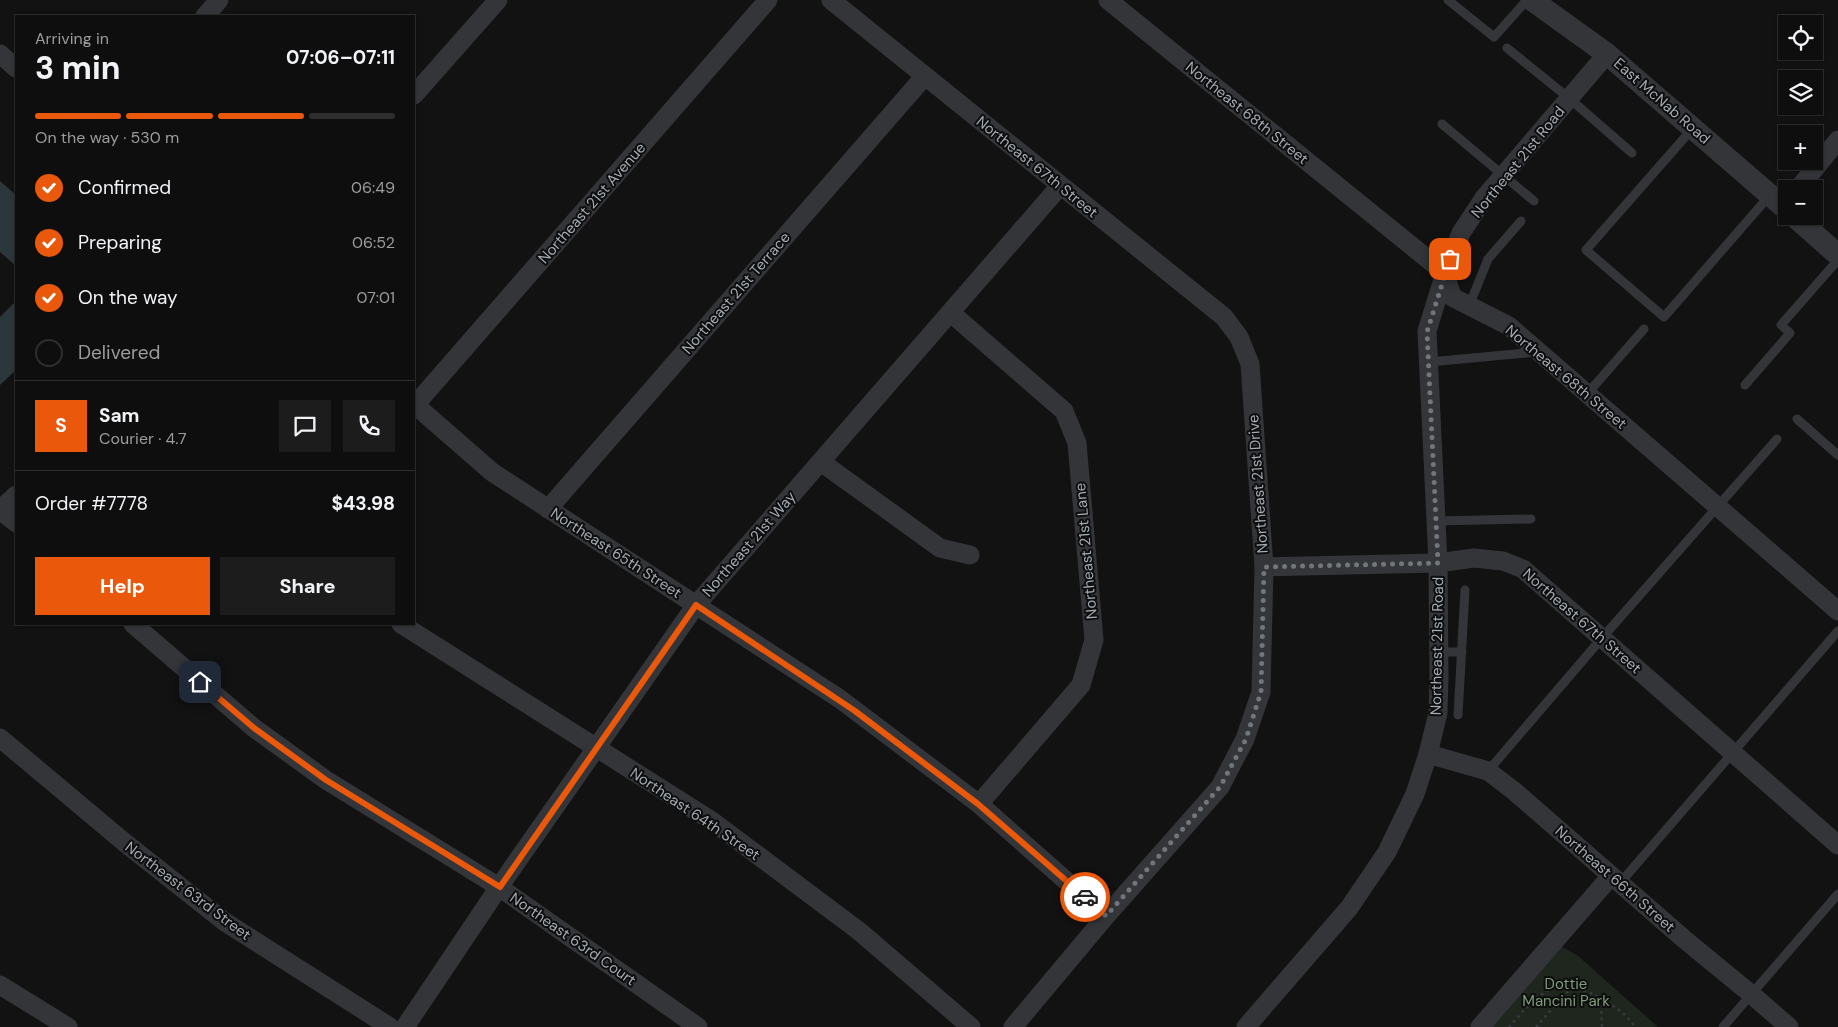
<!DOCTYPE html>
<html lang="en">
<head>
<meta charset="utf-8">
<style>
	:root { --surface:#0e0e0e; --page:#1c1c1c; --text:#f1f3f6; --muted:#9b9c9e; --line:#2e2e2e; --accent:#ea580c }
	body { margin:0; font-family:"DM Sans",sans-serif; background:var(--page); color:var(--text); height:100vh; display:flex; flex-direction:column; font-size:19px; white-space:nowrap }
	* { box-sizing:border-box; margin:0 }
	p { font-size:16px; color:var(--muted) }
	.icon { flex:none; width:28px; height:28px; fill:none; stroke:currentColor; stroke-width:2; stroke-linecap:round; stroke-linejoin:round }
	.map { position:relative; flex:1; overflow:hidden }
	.details { position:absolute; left:15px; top:15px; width:400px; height:610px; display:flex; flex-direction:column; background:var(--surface); border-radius:0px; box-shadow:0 1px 4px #0004,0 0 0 1px var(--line) }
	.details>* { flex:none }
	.buttons { position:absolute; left:1778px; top:15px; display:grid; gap:10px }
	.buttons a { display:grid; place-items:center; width:45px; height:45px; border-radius:0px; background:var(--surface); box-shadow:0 1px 4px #0004,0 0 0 1px var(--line); font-size:25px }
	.pin { position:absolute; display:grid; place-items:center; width:42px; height:42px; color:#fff; margin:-21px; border-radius:10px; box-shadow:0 2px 8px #0006 }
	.courier { position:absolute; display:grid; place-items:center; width:50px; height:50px; margin:-25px; border:4px solid #ea580c; border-radius:50%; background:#fff; color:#222; box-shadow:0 1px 6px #0007 }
	.summary em { font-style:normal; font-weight:700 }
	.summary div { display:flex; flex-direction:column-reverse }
	.summary { display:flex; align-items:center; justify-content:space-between; height:85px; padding:0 20px }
	h1 { font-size:32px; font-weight:700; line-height:38px }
	.bar { display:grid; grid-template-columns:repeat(4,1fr); gap:8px 5px; align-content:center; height:60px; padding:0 20px }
	.bar i { height:6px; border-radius:4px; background:var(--line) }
	.bar .selected { background:var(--accent) }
	.bar p { grid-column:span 4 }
	.line { display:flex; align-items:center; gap:12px; padding:0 20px; border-top:1px solid var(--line) }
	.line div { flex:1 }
	.round { display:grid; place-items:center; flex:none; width:52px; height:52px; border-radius:0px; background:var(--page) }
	ol { padding:0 20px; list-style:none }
	li { display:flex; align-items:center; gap:15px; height:55px }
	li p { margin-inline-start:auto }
	li .icon { padding:5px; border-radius:50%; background:var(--accent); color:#fff; stroke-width:4 }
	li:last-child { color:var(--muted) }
	li i { width:28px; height:28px; border:2px solid var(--line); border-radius:50% }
	.button { display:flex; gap:10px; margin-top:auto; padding:10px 20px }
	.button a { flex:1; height:58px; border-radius:0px; background:var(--accent); color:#fff; font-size:20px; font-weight:700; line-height:58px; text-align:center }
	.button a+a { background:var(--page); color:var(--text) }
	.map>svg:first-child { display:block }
	.green { fill:#1f261e }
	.water { fill:#2c373b }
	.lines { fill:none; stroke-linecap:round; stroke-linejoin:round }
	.path { stroke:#393c3f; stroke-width:2.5; stroke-dasharray:2.5 4; stroke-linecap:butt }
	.service { stroke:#333538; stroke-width:9 }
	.minor { stroke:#333538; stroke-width:19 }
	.tertiary { stroke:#333538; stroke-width:22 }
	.done { stroke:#71767b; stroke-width:5; stroke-dasharray:0 9 }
	.route { stroke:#ea580c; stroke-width:6 }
	.labels { text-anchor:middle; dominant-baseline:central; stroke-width:4; stroke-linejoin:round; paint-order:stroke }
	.street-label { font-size:15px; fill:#a4acb3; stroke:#0d0d0e }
	.park-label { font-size:15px; fill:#819d7c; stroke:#0d0d0e }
</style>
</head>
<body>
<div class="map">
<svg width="1838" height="1027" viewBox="0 0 1838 1027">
	<rect width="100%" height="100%" fill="#121213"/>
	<polygon class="green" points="1560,946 1577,955 1658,1027 1491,1027"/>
	<g class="water">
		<polygon points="0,181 16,195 16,266 0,252"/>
		<polygon points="16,301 16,370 0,385 0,317"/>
	</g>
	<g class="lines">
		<g class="path">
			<polyline points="1601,998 1602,1027"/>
			<path d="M1509,1027C1520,1014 1542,988 1560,986C1581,984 1624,1008 1634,1026L1633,1027"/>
			<polyline points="1536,1027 1571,988"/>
		</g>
		<g class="service">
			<polyline points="1448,0 1494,37 1527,0"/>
			<polyline points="1507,48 1570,99 1632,153"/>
			<polyline points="1442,124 1534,201"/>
			<polyline points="1693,128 1586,250 1664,317 1770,195"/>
			<polyline points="1469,306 1488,259 1521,221"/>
			<polyline points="1429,362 1538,352"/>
			<polyline points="1745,385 1790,333 1781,325 1838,260"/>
			<polyline points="1587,394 1644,329"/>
			<polyline points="1797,419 1838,455"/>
			<polyline points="1436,521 1531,519"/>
			<polyline points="1439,652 1462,652"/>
			<polyline points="1458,715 1465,590"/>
			<polyline points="1488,771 1602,638 1777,439"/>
			<polyline points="1620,883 1838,631"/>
			<polyline points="1723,1027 1838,894"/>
		</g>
		<g class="minor">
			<polyline points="831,0 1224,317 1239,337 1250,364 1264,567 1261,692 1245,739 1220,787 1106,916 1013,1027"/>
			<polyline points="1108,0 1445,273 1452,297 1509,326 1838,611"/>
			<polyline points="205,16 219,0"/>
			<polyline points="0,54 16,68"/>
			<polyline points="414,95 498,0"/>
			<polyline points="1798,189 1838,140"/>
			<polyline points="951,313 1064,411 1077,443 1094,640 1081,685 979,804"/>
			<polyline points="414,404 492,472 840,699 979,804 1106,916"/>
			<polyline points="415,405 768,0"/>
			<polyline points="821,462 940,548 970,555"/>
			<polyline points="16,495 0,510 16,523"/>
			<polyline points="548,509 924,77"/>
			<polyline points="1264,567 1438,563 1474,558 1503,561 1523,569 1838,845"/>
			<polyline points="133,624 254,728 326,780 499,887 698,1027"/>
			<polyline points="401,624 712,821 859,931 971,1027"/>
			<polyline points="0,738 124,842 225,922 390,1027"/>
			<polyline points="1428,754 1488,771 1514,791 1684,939 1751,994 1789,1027"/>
			<polyline points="0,985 68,1027"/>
			<polyline points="405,1027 499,887 696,605 1060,186"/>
			<polyline points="1246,1027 1349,908 1387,852 1415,794 1428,754 1438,713 1439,677 1438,563 1427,331 1445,273 1461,233 1484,198 1607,54"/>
			<polyline points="1480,1027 1611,876"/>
		</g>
		<g class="tertiary">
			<polyline points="1532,0 1607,54 1786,209"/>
			<polyline points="1794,216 1838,255"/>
		</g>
	</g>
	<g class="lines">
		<polyline class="done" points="1085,897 1106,916 1220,787 1246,739 1261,692 1264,567 1438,563 1427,332 1450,259"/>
		<polyline class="route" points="200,682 254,728 326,780 500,887 696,605 855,711 978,804 1085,897"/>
	</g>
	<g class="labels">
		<g class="street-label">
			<text transform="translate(1662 101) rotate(41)">East McNab Road</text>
			<text transform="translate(1247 113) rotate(39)">Northeast 68th Street</text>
			<text transform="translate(1518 162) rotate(-51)">Northeast 21st Road</text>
			<text transform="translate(1037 167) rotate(39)">Northeast 67th Street</text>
			<text transform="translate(592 203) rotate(-49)">Northeast 21st Avenue</text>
			<text transform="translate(736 293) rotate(-49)">Northeast 21st Terrace</text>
			<text transform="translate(1566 377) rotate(40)">Northeast 68th Street</text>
			<text transform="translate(1258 484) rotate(-94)">Northeast 21st Drive</text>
			<text transform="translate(749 544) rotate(-49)">Northeast 21st Way</text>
			<text transform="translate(1086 551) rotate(-95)">Northeast 21st Lane</text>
			<text transform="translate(616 553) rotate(33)">Northeast 65th Street</text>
			<text transform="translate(1582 621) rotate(41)">Northeast 67th Street</text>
			<text transform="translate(1437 646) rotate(-89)">Northeast 21st Road</text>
			<text transform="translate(695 814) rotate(34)">Northeast 64th Street</text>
			<text transform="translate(1615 879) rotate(41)">Northeast 66th Street</text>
			<text transform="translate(188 891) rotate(37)">Northeast 63rd Street</text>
			<text transform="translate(573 939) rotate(35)">Northeast 63rd Court</text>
		</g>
		<g class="park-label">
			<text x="1566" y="984">Dottie<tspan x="1566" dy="17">Mancini Park</tspan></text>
		</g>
	</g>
</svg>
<div class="buttons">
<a><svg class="icon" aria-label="locate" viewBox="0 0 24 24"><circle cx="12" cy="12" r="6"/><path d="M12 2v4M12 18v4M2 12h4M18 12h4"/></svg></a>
<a><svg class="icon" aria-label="layers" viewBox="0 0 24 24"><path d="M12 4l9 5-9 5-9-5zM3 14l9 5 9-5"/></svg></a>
<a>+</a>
<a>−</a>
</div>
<div class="pin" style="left:1450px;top:259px;background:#ea580c"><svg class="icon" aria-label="bag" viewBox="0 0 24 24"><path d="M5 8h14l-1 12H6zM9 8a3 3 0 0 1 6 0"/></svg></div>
<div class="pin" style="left:200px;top:682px;background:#1f2937"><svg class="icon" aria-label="home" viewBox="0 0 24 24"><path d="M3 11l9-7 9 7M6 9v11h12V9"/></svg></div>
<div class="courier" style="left:1085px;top:897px"><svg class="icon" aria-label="car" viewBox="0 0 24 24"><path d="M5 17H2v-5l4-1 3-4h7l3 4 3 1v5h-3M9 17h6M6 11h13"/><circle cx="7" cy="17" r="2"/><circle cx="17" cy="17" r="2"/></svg></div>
<section class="details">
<div class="summary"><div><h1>3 min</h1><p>Arriving in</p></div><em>07:06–07:11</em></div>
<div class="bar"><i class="selected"></i><i class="selected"></i><i class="selected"></i><i></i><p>On the way · 530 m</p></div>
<ol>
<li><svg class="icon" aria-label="check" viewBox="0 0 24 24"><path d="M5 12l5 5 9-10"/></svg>Confirmed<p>06:49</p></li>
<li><svg class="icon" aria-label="check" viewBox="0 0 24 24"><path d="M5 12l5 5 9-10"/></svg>Preparing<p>06:52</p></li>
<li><svg class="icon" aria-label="check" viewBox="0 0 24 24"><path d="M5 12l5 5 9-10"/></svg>On the way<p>07:01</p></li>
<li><i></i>Delivered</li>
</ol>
<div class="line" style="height:90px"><b class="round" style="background:var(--accent);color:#fff">S</b><div><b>Sam</b><p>Courier · 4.7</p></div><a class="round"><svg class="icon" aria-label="chat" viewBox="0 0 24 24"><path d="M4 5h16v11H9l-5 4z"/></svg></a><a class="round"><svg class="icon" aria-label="phone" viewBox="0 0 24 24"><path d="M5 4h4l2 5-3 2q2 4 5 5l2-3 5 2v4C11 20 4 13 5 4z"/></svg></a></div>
<div class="line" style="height:65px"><div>Order #7778</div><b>$43.98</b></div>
<div class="button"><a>Help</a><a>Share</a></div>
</section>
</div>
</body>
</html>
